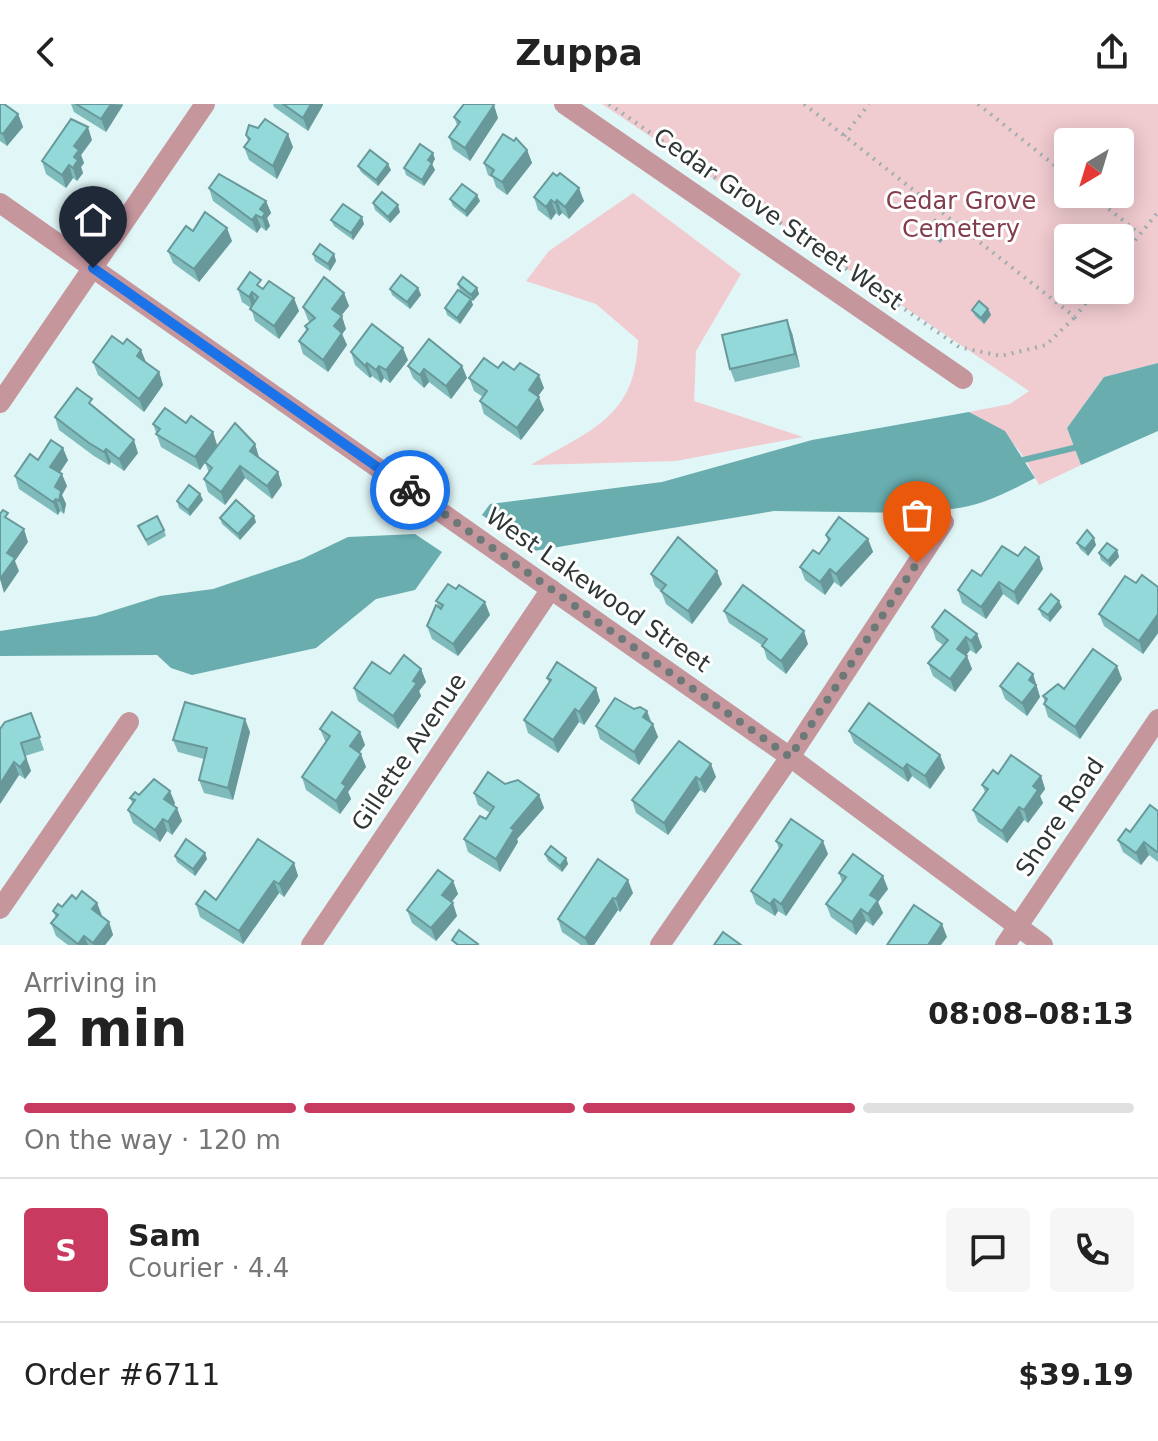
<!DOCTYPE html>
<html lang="en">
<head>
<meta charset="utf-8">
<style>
	:root { --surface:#fff; --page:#f6f6f6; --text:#222; --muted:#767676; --line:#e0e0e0; --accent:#c93a61 }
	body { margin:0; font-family:"DejaVu Sans",sans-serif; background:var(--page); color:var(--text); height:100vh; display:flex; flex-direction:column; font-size:30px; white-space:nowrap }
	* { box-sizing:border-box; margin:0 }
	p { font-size:26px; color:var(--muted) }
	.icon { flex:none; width:44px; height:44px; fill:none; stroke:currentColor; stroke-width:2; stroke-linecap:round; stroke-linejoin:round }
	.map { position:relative; height:841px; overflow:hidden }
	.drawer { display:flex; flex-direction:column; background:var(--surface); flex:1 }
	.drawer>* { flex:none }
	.needle { width:52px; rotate:218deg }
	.controls { position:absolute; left:1054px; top:24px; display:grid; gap:16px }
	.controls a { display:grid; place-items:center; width:80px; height:80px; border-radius:8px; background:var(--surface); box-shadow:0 4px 20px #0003; font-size:40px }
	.pin { position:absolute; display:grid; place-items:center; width:68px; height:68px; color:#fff; margin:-82px -34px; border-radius:50% 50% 50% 0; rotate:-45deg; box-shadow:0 0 8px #0007 }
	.pin .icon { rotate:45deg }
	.courier { position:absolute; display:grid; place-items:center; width:80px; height:80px; margin:-40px; border:6px solid #1a73e8; border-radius:50%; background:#fff; color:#222; box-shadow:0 2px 10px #0007 }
	.headline em { font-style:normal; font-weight:700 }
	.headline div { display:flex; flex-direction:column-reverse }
	.headline { display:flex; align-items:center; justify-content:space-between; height:136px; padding:0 24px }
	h1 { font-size:52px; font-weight:700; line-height:60px }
	.bar { display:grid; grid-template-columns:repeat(4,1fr); gap:12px 8px; align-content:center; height:96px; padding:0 24px }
	.bar i { height:10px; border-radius:6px; background:var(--line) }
	.bar .current { background:var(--accent) }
	.bar p { grid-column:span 4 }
	.line { display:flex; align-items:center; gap:20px; padding:0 24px; border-top:2px solid var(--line) }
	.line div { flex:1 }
	.round { display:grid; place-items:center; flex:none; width:84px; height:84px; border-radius:8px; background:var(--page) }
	header { display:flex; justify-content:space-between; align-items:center; height:104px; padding:0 24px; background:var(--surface); font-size:36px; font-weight:700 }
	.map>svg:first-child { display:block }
	.green { fill:#f0cbd0; fill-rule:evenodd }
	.water { fill:#69adaf }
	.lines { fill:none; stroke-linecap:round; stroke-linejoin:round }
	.stream { stroke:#69adaf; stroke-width:6 }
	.path { stroke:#9eaeae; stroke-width:4; stroke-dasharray:2 6; stroke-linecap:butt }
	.minor { stroke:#c6969d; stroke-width:20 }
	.wall { fill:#7fbbbb }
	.shaded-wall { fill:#689899 }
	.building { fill:#94d9da; stroke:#689899; stroke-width:2 }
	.done { stroke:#6d7979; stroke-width:8; stroke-dasharray:0 14.4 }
	.route { stroke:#1a73e8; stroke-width:10 }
	.labels { text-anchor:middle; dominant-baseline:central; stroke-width:6; stroke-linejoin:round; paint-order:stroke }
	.park-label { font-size:24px; fill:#833c4b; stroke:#fff }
	.street-label { font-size:24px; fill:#2e3636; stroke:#fff }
</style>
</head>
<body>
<header><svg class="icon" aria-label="back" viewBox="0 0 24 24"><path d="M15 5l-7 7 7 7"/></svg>Zuppa<svg class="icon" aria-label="share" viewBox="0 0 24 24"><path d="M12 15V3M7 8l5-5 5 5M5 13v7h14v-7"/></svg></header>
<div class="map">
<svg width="1158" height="841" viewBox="0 0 1158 841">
	<rect width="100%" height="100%" fill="#e1f6f6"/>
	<g class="green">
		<path d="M602,0H1158V259L1104,273L1067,324L1081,361L1039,381C1017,339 1011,331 969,308L1010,300L1029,287ZM1068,38H1120V90H1068ZM1068,134H1120V186H1068Z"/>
		<path d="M633,89L741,170L696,247L694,297L803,333L676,357L531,361C590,326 636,314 638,236L596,200L526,177L549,147Z"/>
	</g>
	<g class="water">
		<polygon points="1158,259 1158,327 1081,361 1067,324 1104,273"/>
		<path d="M969,308L1005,327L1035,374C1010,387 981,402 952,405C938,406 927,405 914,409L774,407L534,447L482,411L490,400L662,378L812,336Z"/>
		<polygon points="415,430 442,448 415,486 376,495 316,544 192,571 171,564 157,551 0,552 0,527 96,512 160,492 213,485 302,455 348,433"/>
	</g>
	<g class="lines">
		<polyline class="stream" points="1019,357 1082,342"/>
		<g class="path">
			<polyline points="609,0 959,243 1001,252 1046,241 1075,213"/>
			<polyline points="804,0 1075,213 1096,186"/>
			<polyline points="978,0 1068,72"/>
			<polyline points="844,32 869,0"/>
			<polyline points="1090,90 1140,130"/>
			<polyline points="1120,155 1158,108"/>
		</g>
		<g class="minor">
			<polyline points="564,0 963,275"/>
			<polyline points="0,99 790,653 1043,841"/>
			<polyline points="0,299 205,0"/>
			<polyline points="0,805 129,618"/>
			<polyline points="311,841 551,485"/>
			<polyline points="660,841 790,653 944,418"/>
			<polyline points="1005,841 1158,615"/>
		</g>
	</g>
	<g class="wall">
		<polygon points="0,0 18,10 23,23 7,42 0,37"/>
		<polygon points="71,0 123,0 123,1 106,28 74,8"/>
		<polygon points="273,0 323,0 323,1 308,27 274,3"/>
		<polygon points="454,13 498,14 470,57 453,45 449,33 457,21"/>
		<polygon points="246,31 293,43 277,75 249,56 244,43 248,37"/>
		<polygon points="92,36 81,51 84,59 81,63 83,69 77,77 73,74 66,84 46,70 42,57"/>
		<polygon points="527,46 532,59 507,91 496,83 493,74 488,71 484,59"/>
		<polygon points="435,55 432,60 435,66 424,82 406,71 404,64"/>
		<polygon points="358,62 391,66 378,82 361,68"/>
		<polygon points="209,84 266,97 271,109 267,114 270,122 266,127 261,123 257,129 213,97"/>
		<polygon points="534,93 584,97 569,115 562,109 559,112 556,109 551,116 538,106"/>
		<polygon points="450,95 480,97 467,113 453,102"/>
		<polygon points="373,99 400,108 390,119 375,106"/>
		<polygon points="331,116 364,120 353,136 334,122"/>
		<polygon points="944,124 947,130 940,139 931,131 928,125"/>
		<polygon points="232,137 199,178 173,159 168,147"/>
		<polygon points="313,150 334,150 336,157 330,167 315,157"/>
		<polygon points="458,180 477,184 479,190 473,197 471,196 473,201 460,220 447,211 445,204 460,187"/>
		<polygon points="418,184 421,191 410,205 392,191 390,185"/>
		<polygon points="238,185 264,185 299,207 279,235 255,217 251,204 242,198"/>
		<polygon points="344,189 349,202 341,212 346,225 342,230 347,241 328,268 303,250 299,237 306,226 305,222 310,218 308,216 303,203"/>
		<polygon points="988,205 991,211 984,220 975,212 972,206"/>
		<polygon points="792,229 800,263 735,278 730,265"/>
		<polygon points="351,248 408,256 390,279 384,274 381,279 372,272 370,274 355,261"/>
		<polygon points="93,258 146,259 159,268 163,281 144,308 98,271"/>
		<polygon points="408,262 462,262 467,274 451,295 429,278 424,284 413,274"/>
		<polygon points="498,264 514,266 544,284 538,292 544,306 521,336 484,310 480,297 483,293 474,287 469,274"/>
		<polygon points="95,304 138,349 124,367 111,358 109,361 94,352 59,326 55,313"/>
		<polygon points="186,319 213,328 217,341 200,366 161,343 153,320"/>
		<polygon points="255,340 259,354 278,368 282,381 272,395 245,374 225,401 208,388 204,375 209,369 205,358"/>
		<polygon points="38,356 68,356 60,368 67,382 62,391 66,400 64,410 60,407 58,411 19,385 15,372"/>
		<polygon points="200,390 203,396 190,412 179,404 177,397"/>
		<polygon points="220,414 256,418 240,436 222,420"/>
		<polygon points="138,422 164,426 166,432 148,442"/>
		<polygon points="826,431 868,435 873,448 841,483 834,478 825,491 805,476 800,463 819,450 828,438"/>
		<polygon points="1077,439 1096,441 1088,452 1080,445"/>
		<polygon points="1117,446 1119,453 1110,463 1101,456 1099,449"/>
		<polygon points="1018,452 1039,453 1043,465 1018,501 1003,490 986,515 962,499 958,486"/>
		<polygon points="651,470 722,480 692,520 666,500 661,487 655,482"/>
		<polygon points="1136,479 1158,483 1158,529 1143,550 1104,522 1099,510"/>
		<polygon points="436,497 490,511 458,552 432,535 427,522 439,503"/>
		<polygon points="1062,503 1050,518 1042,512 1039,505"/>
		<polygon points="724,507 808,540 786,570 767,555 763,542 729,519"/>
		<polygon points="932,523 977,530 982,543 976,550 970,546 966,551 972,565 955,588 933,572 928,559 943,541 936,536"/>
		<polygon points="421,565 426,578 419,587 421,592 398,625 358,597 354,584 390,570"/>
		<polygon points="1033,570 1040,593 1027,612 1005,595 1000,582"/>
		<polygon points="547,574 596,584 600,597 584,621 579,618 558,649 528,629 524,616 549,579"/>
		<polygon points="1122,575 1080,635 1048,613 1044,600 1045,599 1043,592 1064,585"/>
		<polygon points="634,605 647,607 658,633 639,661 600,635 596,622"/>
		<polygon points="31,609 44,646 25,652 31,667 25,675 19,671 0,700"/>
		<polygon points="320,625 360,628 365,641 359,649 366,663 348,688 351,695 340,710 306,686 302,673 326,639"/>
		<polygon points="849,627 940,651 945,664 930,685 912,672 908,678 854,639"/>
		<polygon points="250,628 233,696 204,689 199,676 204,655 178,648 173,636"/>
		<polygon points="679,637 716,673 705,689 700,686 668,731 636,709 632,696"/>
		<polygon points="998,670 1041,672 1045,685 1040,692 1043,699 1028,719 1024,716 1007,739 978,718 973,706 985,688 982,681"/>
		<polygon points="505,680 539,691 544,704 517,735 518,738 500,768 468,748 464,735 486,715 490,709 478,701 474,689"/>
		<polygon points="139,691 175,699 174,702 182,717 172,731 167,727 160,738 133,719 128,706 133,700 130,694"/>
		<polygon points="1158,707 1158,758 1149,751 1141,761 1123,748 1118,736"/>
		<polygon points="776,737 828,750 786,812 778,807 775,812 756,800 751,787 779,745"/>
		<polygon points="545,750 566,754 568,760 562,768 548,757"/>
		<polygon points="175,752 207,755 195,772 177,758"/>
		<polygon points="598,755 633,789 620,808 618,806 594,841 581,841 562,828 558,815"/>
		<polygon points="294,759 298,772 284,793 279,789 243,840 200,813 196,800 216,796"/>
		<polygon points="839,769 888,785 878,798 883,809 873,822 866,817 856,831 831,813 826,800 842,778"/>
		<polygon points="453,777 458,790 451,798 457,812 436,837 412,819 407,806"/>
		<polygon points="76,795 97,799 102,812 109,818 113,831 105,841 68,841 56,832 51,819 56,814 53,807 62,803"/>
	</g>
	<g class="shaded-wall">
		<polygon points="111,0 123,1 106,28 101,15"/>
		<polygon points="311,0 323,0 323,1 308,27 303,14"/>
		<polygon points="494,1 498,14 470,57 465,44"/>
		<polygon points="18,10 23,23 7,42 3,30"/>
		<polygon points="88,23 92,36 81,51 84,59 81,63 83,69 77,77 73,64 74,42"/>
		<polygon points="288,30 293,43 277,75 273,62"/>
		<polygon points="527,46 532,59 507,91 502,78"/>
		<polygon points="433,49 435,55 432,60 435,66 424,82 422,76 428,56"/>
		<polygon points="388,60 391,66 378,82 376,76"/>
		<polygon points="69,61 73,74 66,84 62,71"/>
		<polygon points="579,84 584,97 569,115 565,103"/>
		<polygon points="477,91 480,97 467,113 465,107"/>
		<polygon points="551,96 556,109 551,116 546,103"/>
		<polygon points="557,96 562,109 559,112 555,99"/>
		<polygon points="266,97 271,109 267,114 270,122 266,127 260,105"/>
		<polygon points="398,101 400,108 390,119 388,113"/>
		<polygon points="256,111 261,123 257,129 252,116"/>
		<polygon points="362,113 364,120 353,136 351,129"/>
		<polygon points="227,124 232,137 199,178 194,165"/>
		<polygon points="944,124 947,130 940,139 938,132"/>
		<polygon points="334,150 336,157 330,167 328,160"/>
		<polygon points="418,184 421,191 410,205 407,198"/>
		<polygon points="477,184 479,190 473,197 471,191"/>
		<polygon points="252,188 256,201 253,206 249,193"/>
		<polygon points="344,189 349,202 337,217 332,205"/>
		<polygon points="294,194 299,207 279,235 274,222"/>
		<polygon points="471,195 473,201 460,220 457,214"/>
		<polygon points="988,205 991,211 984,220 981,214"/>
		<polygon points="342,212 346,225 342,230 347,241 328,268 323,256 334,222"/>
		<polygon points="787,216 792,229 800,263 795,250"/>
		<polygon points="403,244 408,256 390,279 386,266"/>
		<polygon points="141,246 146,258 137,252"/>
		<polygon points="367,259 372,272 370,274 365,262"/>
		<polygon points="379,262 384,274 381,279 376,266"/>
		<polygon points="462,262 467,274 451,295 446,282"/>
		<polygon points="424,265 429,278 424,284 420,271"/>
		<polygon points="159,268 163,281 144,308 139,295"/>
		<polygon points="539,271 544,284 534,298 529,286"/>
		<polygon points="539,293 544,306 521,336 517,324"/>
		<polygon points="213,328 217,341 200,366 195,353"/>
		<polygon points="134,336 138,349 124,367 119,355"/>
		<polygon points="255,340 259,353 254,360 250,347"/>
		<polygon points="63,344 68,356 55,376 50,363"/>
		<polygon points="106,345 111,358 109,361 104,348"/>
		<polygon points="240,362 245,374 225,401 221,388"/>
		<polygon points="278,368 282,381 272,395 267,382"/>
		<polygon points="62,370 67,382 62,391 66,400 64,410 55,383"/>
		<polygon points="200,390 203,396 190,412 188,406"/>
		<polygon points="56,395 60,407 58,411 53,398"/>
		<polygon points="254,412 256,418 240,436 238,430"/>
		<polygon points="24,425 28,438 15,457 19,467 4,489 0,475 7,449"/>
		<polygon points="1094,434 1096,441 1088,452 1085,445"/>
		<polygon points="868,435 873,448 841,483 836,470"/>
		<polygon points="1117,446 1119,453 1110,463 1108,457"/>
		<polygon points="1039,453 1043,465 1018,501 1014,488"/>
		<polygon points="830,465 834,478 825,491 820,478"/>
		<polygon points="717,467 722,480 692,520 688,507"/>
		<polygon points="999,478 1003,490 986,515 981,503"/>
		<polygon points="1059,497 1062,503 1050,518 1048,511"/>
		<polygon points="485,498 490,511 458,552 453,540"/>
		<polygon points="1158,510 1158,529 1143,550 1139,537"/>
		<polygon points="804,527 808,540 786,570 781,557"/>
		<polygon points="977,530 982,543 976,550 971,537"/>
		<polygon points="966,533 970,546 962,557 957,545"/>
		<polygon points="967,552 972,565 955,588 950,575"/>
		<polygon points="1117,562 1122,575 1080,635 1075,623"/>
		<polygon points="421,565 426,578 419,587 421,592 398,625 393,612"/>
		<polygon points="1033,570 1040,593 1027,612 1022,599 1029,576"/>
		<polygon points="596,584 600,597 584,621 579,608"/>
		<polygon points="575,605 579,618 558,649 553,636"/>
		<polygon points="647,607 651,620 643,613"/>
		<polygon points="245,615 250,628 233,696 228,684"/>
		<polygon points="653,620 658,633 639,661 634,648"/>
		<polygon points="360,628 365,641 355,655 350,642"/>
		<polygon points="21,639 31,667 25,675 20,663"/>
		<polygon points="361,650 366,663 348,688 351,695 340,710 336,697 342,679"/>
		<polygon points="940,651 945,664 930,685 925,672"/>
		<polygon points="14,658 19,671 0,700 0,680"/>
		<polygon points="711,660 716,673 705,689 700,676"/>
		<polygon points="907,660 912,672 908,678 903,665"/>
		<polygon points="1041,672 1045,685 1040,692 1043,699 1028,719 1024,706 1033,682"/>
		<polygon points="696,673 700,686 668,731 664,719"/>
		<polygon points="170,687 175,699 169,708 164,695"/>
		<polygon points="539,691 544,704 517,735 518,738 500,768 496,755 511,724"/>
		<polygon points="1019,703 1024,716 1007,739 1002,727"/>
		<polygon points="177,704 182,717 172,731 168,718"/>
		<polygon points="163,715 167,727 160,738 155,726"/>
		<polygon points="823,737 828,750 786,812 781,800"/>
		<polygon points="1144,738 1149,751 1141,761 1136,749"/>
		<polygon points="205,749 207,755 195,772 193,765"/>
		<polygon points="566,754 568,760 562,768 560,762"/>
		<polygon points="294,759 298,772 284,793 279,780"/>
		<polygon points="883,772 888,785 878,798 883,809 873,822 868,810 870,791"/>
		<polygon points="628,776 633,789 620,808 616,795"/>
		<polygon points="274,777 279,789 243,840 239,827"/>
		<polygon points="453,777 458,790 447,804 442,791"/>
		<polygon points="613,794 618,806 594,841 588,841 585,834"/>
		<polygon points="774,795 778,807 775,812 770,800"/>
		<polygon points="97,799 102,812 92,805"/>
		<polygon points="453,799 457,812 436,837 431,824"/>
		<polygon points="861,805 866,817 856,831 852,818"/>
		<polygon points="109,818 113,831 105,841 94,841 93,839"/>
		<polygon points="942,820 947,833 941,841 928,841"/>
		<polygon points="84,832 88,841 79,841 78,840"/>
	</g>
	<g class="building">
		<polygon points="0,0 4,0 18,10 3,30 0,28"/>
		<polygon points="76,0 111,0 101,15"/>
		<polygon points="283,0 311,0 303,14"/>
		<polygon points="464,0 492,0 494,1 465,44 449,33 460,18 454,13"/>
		<polygon points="71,15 88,23 74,42 79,46 74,53 78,56 73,64 69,61 62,71 42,57"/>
		<polygon points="265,15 288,30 273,62 244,43 250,35 246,31 249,21 258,24"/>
		<polygon points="503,30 514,37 516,34 527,46 502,78 491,71 494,66 484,59"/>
		<polygon points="420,40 433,49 428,56 432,59 422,76 404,64"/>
		<polygon points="370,46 388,60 376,76 358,62"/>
		<polygon points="553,69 557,72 560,69 579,84 565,103 557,96 555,99 551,96 546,103 534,93"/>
		<polygon points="219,70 266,97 260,105 265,109 262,114 256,111 252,116 209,84"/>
		<polygon points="462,80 477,91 465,107 450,95"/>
		<polygon points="382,88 398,101 388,113 373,99"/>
		<polygon points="343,100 362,113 351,129 331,116"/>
		<polygon points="205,108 227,124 194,165 168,147 186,122 193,127"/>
		<polygon points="935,116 944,124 938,132 928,125"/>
		<polygon points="320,140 334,150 328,160 313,150"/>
		<polygon points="250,168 261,176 257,181 263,185 269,177 294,194 274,222 250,205 258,193 252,188 249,193 238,185"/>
		<polygon points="401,171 418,184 407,198 390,185"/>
		<polygon points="324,173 344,189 332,205 342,212 334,222 342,229 323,256 299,237 308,225 305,222 315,214 303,203"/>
		<polygon points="463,173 477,184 471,191 458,180"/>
		<polygon points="458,186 471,195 457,214 445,204"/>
		<polygon points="979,197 988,205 981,214 972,206"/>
		<polygon points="787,216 795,250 730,265 722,231"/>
		<polygon points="372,220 403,244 386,266 379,262 376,266 367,259 365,262 351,248"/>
		<polygon points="112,232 123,240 127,235 141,246 137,252 159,268 139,295 93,258"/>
		<polygon points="429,235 462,262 446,282 424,265 420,271 408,262"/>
		<polygon points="484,254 498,264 503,258 514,266 520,259 539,271 529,286 539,293 517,324 480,297 487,287 469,274"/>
		<polygon points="77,284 92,295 89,299 134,336 119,355 106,345 104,348 89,339 55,313"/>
		<polygon points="165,304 186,319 191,312 213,328 195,353 156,330 160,325 153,320"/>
		<polygon points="235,319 255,340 250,347 278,368 267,382 240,362 221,388 204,375 212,364 205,358"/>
		<polygon points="51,336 63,344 50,363 62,370 55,383 61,387 59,397 56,395 53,398 15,372 30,350 38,356"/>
		<polygon points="189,381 200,390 188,406 177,397"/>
		<polygon points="236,396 254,412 238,430 220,414"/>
		<polygon points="3,406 8,409 5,413 24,425 7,449 15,454 0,475 0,410"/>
		<polygon points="157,412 164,426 146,436 138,422"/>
		<polygon points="839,413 868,435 836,470 830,465 820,478 800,463 813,446 819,450 830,435 826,431"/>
		<polygon points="1087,426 1094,434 1085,445 1077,439"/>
		<polygon points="678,433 717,467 688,507 661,487 666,481 651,470"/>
		<polygon points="1107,439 1117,446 1108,457 1099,449"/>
		<polygon points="1002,442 1018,452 1025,443 1039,453 1014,488 999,478 981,503 958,486 972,466 981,472"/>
		<polygon points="1142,471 1158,483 1158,510 1139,537 1099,510 1125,472 1136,479"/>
		<polygon points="448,480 456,485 459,481 485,498 453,540 427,522 436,501 441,505 443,501 436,497"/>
		<polygon points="743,481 804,527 781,557 762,542 767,535 724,507"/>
		<polygon points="1051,490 1059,497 1048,511 1039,505"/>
		<polygon points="945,506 977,530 971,537 966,533 957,545 967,552 950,575 928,559 948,536 932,523"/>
		<polygon points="1093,545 1117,562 1075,623 1044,600 1047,595 1043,592 1058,580 1064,585"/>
		<polygon points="404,551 421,565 413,577 417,579 393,612 354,584 372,558 390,570"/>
		<polygon points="557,558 596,584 579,608 575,605 553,636 524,616 551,576 547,574"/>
		<polygon points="1018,559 1033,570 1029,576 1036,581 1022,599 1000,582"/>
		<polygon points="615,594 634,605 640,603 647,607 643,613 653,620 634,648 596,622"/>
		<polygon points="185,598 245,615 228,684 199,676 207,644 173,636"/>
		<polygon points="869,599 940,651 925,672 907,660 903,665 849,627"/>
		<polygon points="332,608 360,628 350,642 361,650 342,679 346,682 336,697 302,673 330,632 320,625"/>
		<polygon points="31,609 40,633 21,639 26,655 20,663 14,658 0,680 0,625 5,618"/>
		<polygon points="679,637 711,660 700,676 696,673 664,719 632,696"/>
		<polygon points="1011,651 1041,672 1033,682 1038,686 1024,706 1019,703 1002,727 973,706 988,685 982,681 993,666 998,670"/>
		<polygon points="488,668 505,680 518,676 539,691 511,724 514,726 496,755 464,735 480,712 486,715 494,703 474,689"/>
		<polygon points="154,675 170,687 164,695 177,704 168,718 163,715 155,726 128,706 135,696 130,694 135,688 139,691"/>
		<polygon points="1150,701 1158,707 1158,747 1157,748 1144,738 1136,749 1118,736 1126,725 1130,728"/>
		<polygon points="791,715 823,737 781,800 774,795 770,800 751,787 782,741 776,737"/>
		<polygon points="186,735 205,749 193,765 175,752"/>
		<polygon points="258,735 294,759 279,780 274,777 239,827 196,800 205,787 216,796"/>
		<polygon points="551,742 566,754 560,762 545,750"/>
		<polygon points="853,750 883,772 870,791 878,796 868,810 861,805 852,818 826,800 846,773 839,769"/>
		<polygon points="598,755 628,776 616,795 613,794 585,834 558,815"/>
		<polygon points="438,766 453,777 442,791 453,799 431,824 407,806"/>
		<polygon points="82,787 97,799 92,805 109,818 93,839 84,832 78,840 51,819 58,811 53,807 58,800 62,803 72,791 76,795"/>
		<polygon points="914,801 942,820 928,841 887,841"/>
		<polygon points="459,826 478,840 477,841 458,841 452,836"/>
		<polygon points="723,828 741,841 714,841"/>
	</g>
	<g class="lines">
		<polyline class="done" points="410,386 790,653 917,459"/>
		<polyline class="route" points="93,164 410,386"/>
	</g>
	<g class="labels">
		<g class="park-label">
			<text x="961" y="97">Cedar Grove<tspan x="961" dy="28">Cemetery</tspan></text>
		</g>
		<g class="street-label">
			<text transform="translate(778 115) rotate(35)">Cedar Grove Street West</text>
			<text transform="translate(598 486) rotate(35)">West Lakewood Street</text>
			<text transform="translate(409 648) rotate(-56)">Gillette Avenue</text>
			<text transform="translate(1060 713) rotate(-56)">Shore Road</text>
		</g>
	</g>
</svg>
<div class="controls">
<a><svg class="needle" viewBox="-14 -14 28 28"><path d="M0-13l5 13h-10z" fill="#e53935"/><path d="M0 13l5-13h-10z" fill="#767676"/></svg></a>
<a><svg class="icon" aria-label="layers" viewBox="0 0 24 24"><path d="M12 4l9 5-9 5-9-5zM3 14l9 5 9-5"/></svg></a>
</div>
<div class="pin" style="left:917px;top:459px;background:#ea580c"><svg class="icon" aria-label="bag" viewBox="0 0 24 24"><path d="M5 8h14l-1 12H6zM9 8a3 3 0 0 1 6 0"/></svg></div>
<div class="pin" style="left:93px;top:164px;background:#1f2937"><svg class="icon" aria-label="home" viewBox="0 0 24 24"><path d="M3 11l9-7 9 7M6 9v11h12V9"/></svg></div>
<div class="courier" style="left:410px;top:386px"><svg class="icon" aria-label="bike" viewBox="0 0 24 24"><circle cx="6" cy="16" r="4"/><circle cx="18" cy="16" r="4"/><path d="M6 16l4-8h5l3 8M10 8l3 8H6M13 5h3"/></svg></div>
</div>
<section class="drawer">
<div class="headline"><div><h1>2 min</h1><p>Arriving in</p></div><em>08:08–08:13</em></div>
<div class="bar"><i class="current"></i><i class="current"></i><i class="current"></i><i></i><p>On the way · 120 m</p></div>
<div class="line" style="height:144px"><b class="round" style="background:var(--accent);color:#fff">S</b><div><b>Sam</b><p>Courier · 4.4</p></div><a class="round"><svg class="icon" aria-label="chat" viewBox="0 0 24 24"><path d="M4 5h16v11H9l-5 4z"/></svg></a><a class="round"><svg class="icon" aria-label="phone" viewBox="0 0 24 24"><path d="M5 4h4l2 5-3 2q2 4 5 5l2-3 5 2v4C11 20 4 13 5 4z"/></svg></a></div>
<div class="line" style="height:104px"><div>Order #6711</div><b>$39.19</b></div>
</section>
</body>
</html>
